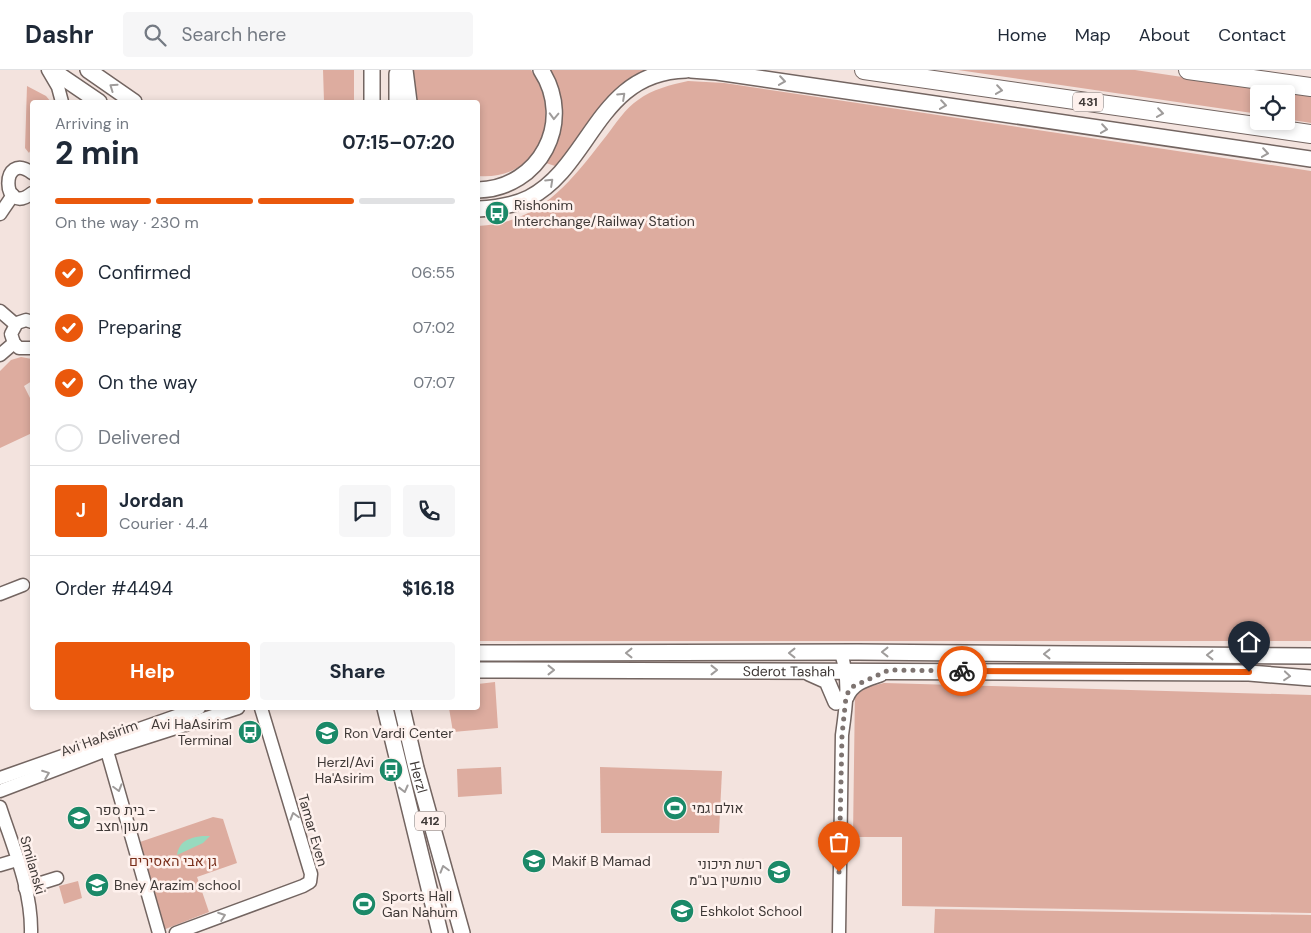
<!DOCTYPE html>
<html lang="en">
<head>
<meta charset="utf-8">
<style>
	:root { --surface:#fff; --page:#f6f6f7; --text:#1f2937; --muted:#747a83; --line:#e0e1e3; --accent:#ea580c }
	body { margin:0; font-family:"DM Sans",Heebo,sans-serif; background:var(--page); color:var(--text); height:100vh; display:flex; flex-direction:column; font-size:19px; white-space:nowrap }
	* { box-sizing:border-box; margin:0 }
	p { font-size:16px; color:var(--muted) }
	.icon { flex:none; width:28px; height:28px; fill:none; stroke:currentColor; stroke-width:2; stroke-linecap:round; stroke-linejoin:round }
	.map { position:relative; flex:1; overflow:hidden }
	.side { position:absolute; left:30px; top:30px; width:450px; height:610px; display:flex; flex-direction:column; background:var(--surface); border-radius:5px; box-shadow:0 2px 8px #0003 }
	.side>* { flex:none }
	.tools { position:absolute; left:1250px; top:15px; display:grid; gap:10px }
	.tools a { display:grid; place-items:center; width:45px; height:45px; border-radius:5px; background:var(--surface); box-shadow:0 2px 8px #0003; font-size:25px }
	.pin { position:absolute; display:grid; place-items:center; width:42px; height:42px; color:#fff; margin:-51px -21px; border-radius:50% 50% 50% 0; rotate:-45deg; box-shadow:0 0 5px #0007 }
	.pin .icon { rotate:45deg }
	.courier { position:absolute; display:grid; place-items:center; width:50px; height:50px; margin:-25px; border:4px solid #ea580c; border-radius:50%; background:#fff; color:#222; box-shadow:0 1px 6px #0007 }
	.head em { font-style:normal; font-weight:700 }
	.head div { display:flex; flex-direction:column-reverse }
	.head { display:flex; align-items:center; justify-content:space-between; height:85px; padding:0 25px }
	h1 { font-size:32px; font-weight:700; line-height:38px }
	.bar { display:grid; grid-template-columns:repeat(4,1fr); gap:8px 5px; align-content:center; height:60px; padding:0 25px }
	.bar i { height:6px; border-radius:4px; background:var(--line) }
	.bar .current { background:var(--accent) }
	.bar p { grid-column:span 4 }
	.line { display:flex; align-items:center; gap:12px; padding:0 25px; border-top:1px solid var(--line) }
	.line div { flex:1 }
	.round { display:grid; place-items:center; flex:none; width:52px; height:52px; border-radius:5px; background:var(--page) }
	ol { padding:0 25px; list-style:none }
	li { display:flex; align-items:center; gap:15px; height:55px }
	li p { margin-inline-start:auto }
	li .icon { padding:5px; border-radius:50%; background:var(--accent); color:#fff; stroke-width:4 }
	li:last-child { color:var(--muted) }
	li i { width:28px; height:28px; border:2px solid var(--line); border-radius:50% }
	.button { display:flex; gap:10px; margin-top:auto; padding:10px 25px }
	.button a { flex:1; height:58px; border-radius:5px; background:var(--accent); color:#fff; font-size:20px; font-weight:700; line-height:58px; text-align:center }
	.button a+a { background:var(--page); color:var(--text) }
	header { display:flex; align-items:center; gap:30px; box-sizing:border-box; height:70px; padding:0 25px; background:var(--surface); border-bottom:1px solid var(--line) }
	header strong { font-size:24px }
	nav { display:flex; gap:28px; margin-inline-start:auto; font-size:18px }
	.search { width:350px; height:45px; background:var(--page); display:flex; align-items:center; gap:12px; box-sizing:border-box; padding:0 18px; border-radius:5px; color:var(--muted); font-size:19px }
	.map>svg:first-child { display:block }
	.green { fill:#ddac9f }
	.water { fill:#97dabe }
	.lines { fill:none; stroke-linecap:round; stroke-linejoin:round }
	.minor-casing { stroke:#736561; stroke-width:15 }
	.major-casing { stroke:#736561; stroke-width:18 }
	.highway-casing { stroke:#736561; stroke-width:20 }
	.minor { stroke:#fff; stroke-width:12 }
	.major { stroke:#fff; stroke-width:15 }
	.highway { stroke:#fff; stroke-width:18 }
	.oneway { stroke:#9f9c9b }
	.done { stroke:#7e7471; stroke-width:5; stroke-dasharray:0 9 }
	.route { stroke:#ea580c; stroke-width:6 }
	.labels { text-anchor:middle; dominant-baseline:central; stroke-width:5; stroke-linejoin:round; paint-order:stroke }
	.shield { fill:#fef1ed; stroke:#78706e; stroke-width:1 }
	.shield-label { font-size:12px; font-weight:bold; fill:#3f3937 }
	.poi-label { font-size:14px; fill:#3f3937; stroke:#fef1ed; text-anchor:start }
	.street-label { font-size:14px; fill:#3f3937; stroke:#fef1ed }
	.park-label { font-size:14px; fill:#782e1a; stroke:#fef1ed }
</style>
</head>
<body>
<header>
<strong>Dashr</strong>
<div class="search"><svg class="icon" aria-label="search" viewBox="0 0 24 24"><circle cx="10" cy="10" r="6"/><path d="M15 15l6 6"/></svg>Search here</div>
<nav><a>Home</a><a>Map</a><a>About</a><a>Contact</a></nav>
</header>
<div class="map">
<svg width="1311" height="863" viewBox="0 0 1311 863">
	<rect width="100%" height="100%" fill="#f3e3de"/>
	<g class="green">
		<polygon points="323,0 354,0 354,32 324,32"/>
		<path d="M413,0H531C564,48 539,111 478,106V32H417Z"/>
		<polygon points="547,0 654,0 558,97 543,92 552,77"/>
		<polygon points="958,0 1135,0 1311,26 1311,53 1286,49 1286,24 1259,24 1259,44"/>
		<path d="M688,11L724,13L1311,101V571H478V156C541,153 571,111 607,65C616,53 625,39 638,30C652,19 671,15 688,11Z"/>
		<polygon points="27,16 46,26 51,32 32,32 32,77 29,83 25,78"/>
		<polygon points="21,287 32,289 32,311 24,316 32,332 32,363 0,378 0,301 11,290"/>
		<polygon points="495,612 498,658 453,662 449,638 478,638 478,614"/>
		<polygon points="884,613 1311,625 1311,843 902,836 902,767 853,767 855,620"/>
		<polygon points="501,697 502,724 458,727 457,699"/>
		<polygon points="600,697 722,701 719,763 601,763"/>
		<polygon points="213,747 223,749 237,793 197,807 209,842 163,860 137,773"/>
		<polygon points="78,811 82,828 64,834 59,816"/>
		<polygon points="935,839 1311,845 1311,863 934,863"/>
	</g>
	<path class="water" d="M202,766H210L203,773L177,785C179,771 189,768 202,766Z"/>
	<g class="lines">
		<g class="minor-casing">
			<g id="minor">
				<polyline points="48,0 58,17 62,32"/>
				<path d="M32,103C0,79 1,148 32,123"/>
				<polyline points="0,144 13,125"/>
				<polyline points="0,241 15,254"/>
				<polyline points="32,252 26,250 17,253 11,264 14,273 19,278 32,278"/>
				<polyline points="0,285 14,273"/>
				<polyline points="0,524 23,515"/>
				<polyline points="105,674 159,863"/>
				<polyline points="0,708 199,638"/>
				<polyline points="0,721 107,680 238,638"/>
				<path d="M0,737C13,777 32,820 31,863"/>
				<polyline points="0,795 17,790"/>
				<polyline points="25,818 57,808"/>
				<polyline points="176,863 303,816 310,812 311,804 261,638"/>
				<path d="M839,863L842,665C846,637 850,611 841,583"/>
			</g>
		</g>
		<g class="major-casing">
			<g id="major">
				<polyline points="52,0 99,32"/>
				<polyline points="88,0 134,32"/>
				<polyline points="372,0 372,32"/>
				<polyline points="405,0 409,32"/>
				<polyline points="691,0 717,2 1311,89"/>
				<polyline points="397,32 397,4"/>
				<path d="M478,120C540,118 575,52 541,0"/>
				<path d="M478,139C496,138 513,136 529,128C592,95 597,2 686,0"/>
				<polyline points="478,583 858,582 1311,586"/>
				<path id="s1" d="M478,600L1249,603L1311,608"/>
				<polyline points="809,603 827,611 836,632"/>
				<path d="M846,627C852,612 866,609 880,604"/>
				<polyline points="385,638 440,863"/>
				<path id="s2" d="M402,638L416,698L462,863"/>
			</g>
		</g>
		<g class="highway-casing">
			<g id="highway">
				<polyline points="864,0 1311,64"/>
				<polyline points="1188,0 1311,17"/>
			</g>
		</g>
		<use href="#minor" class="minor"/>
		<use href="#major" class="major"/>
		<use href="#highway" class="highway"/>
	</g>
	<defs><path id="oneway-chevron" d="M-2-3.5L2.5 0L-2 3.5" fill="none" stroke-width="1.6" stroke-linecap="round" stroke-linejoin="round" transform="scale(1.25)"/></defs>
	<g class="oneway">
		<use href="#oneway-chevron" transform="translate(782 11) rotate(8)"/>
		<use href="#oneway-chevron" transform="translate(113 17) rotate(-145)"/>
		<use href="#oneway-chevron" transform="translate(999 20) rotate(8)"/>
		<use href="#oneway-chevron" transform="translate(622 26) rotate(-43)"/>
		<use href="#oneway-chevron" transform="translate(943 35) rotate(8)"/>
		<use href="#oneway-chevron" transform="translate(1160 43) rotate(8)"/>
		<use href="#oneway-chevron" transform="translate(554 46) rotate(92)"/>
		<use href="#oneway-chevron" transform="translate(1104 59) rotate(8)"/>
		<use href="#oneway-chevron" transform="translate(1265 83) rotate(8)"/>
		<use href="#oneway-chevron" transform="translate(550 112) rotate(-43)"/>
		<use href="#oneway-chevron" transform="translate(885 582) rotate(-180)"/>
		<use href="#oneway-chevron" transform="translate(629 583) rotate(180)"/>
		<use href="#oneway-chevron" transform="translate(792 583) rotate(180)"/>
		<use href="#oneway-chevron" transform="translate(1047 584) rotate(-180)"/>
		<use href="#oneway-chevron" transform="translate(1210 585) rotate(-180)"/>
		<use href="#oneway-chevron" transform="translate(551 600)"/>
		<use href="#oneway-chevron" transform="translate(714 600)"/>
		<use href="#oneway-chevron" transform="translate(1287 606) rotate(5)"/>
		<use href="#oneway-chevron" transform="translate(46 704) rotate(-21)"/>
		<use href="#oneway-chevron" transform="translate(118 718) rotate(74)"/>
		<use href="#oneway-chevron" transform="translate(404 719) rotate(76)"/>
		<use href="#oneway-chevron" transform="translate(294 746) rotate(-106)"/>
		<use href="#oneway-chevron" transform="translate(444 799) rotate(-106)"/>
		<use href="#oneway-chevron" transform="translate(222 846) rotate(-20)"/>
	</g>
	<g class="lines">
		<polyline class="done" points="839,802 842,665 846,627 850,618 889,600 962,601"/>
		<polyline class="route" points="962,601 1249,602"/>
	</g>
	<defs>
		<g id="bus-disc" transform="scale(1.25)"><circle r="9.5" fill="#1b8968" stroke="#fef1ed"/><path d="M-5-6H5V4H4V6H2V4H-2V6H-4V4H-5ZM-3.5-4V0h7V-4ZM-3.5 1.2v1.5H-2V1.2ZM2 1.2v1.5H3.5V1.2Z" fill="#fff"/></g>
		<g id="school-disc" transform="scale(1.25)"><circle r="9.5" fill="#1b8968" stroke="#fef1ed"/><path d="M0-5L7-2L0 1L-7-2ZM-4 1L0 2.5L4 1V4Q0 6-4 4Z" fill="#fff"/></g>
		<g id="stadium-disc" transform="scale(1.25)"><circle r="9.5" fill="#1b8968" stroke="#fef1ed"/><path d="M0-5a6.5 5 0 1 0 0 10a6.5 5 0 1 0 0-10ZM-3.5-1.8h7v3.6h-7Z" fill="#fff"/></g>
	</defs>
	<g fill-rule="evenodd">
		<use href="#bus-disc" x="497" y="143"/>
		<use href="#bus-disc" x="250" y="662"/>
		<use href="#school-disc" x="327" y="663"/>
		<use href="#bus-disc" x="391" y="700"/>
		<use href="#stadium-disc" x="675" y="738"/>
		<use href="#school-disc" x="79" y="748"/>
		<use href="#school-disc" x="534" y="791"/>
		<use href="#school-disc" x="779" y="802"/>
		<use href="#school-disc" x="97" y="815"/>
		<use href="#stadium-disc" x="364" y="834"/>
		<use href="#school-disc" x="682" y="841"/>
	</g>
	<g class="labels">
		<g class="shield">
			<rect x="1073" y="22.5" width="30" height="19" rx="4"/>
			<rect x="415" y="741.5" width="30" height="19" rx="4"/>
		</g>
		<g class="shield-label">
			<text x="1088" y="32">431</text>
			<text x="430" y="751">412</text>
		</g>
		<g class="poi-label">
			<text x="514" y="135">Rishonim<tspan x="514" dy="16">Interchange/Railway Station</tspan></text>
			<text x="232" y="654" text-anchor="end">Avi HaAsirim<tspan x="232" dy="16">Terminal</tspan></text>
			<text x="344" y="663">Ron Vardi Center</text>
			<text x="374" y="692" text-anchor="end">Herzl/Avi<tspan x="374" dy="16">Ha'Asirim</tspan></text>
			<text x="692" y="738">אולם גמי</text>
			<text x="96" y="740">בית ספר -<tspan x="96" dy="16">מעון חצב</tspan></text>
			<text x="552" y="791">Makif B Mamad</text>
			<text x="762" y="794" text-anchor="end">רשת תיכוני<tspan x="762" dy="16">טומשין בע"מ</tspan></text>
			<text x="114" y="815">Bney Arazim school</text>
			<text x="382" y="826">Sports Hall<tspan x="382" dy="16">Gan Nahum</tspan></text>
			<text x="700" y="841">Eshkolot School</text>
		</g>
		<g class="street-label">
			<text stroke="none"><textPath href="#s1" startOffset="311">Sderot Tashah</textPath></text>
			<text transform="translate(99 668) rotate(-20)">Avi HaAsirim</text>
			<text stroke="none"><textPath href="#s2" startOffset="71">Herzl</textPath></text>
			<text transform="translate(313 760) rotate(74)">Tamar Even</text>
			<text transform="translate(33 795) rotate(74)">Smilanski</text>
		</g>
		<g class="park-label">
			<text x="173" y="791">גן אבי האסירים</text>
		</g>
	</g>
</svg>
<div class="tools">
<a><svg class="icon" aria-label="locate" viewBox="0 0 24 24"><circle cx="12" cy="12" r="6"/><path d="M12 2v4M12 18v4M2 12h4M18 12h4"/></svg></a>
</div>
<div class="pin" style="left:839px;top:802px;background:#ea580c"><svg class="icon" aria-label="bag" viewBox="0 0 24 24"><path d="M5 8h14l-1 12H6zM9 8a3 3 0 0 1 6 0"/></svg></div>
<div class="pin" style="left:1249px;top:602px;background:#1f2937"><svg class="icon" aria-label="home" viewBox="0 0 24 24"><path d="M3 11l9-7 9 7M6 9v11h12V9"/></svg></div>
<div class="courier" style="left:962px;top:601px"><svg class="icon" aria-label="bike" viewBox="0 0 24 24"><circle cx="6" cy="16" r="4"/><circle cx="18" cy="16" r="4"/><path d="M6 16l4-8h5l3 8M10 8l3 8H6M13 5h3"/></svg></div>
<section class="side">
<div class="head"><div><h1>2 min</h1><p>Arriving in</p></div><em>07:15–07:20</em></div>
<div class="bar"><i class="current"></i><i class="current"></i><i class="current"></i><i></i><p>On the way · 230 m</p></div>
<ol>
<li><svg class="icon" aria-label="check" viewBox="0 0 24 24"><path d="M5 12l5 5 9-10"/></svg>Confirmed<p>06:55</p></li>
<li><svg class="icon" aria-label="check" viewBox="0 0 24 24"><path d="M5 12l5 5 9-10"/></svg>Preparing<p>07:02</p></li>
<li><svg class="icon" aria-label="check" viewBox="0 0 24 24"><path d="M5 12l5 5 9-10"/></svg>On the way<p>07:07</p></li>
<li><i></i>Delivered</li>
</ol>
<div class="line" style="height:90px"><b class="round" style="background:var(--accent);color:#fff">J</b><div><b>Jordan</b><p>Courier · 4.4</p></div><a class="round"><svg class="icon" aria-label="chat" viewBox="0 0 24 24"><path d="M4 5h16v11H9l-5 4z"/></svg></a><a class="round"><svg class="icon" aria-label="phone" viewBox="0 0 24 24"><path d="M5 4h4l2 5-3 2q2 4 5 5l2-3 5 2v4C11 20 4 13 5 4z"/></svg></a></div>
<div class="line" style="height:65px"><div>Order #4494</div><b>$16.18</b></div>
<div class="button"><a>Help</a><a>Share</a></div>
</section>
</div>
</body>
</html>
